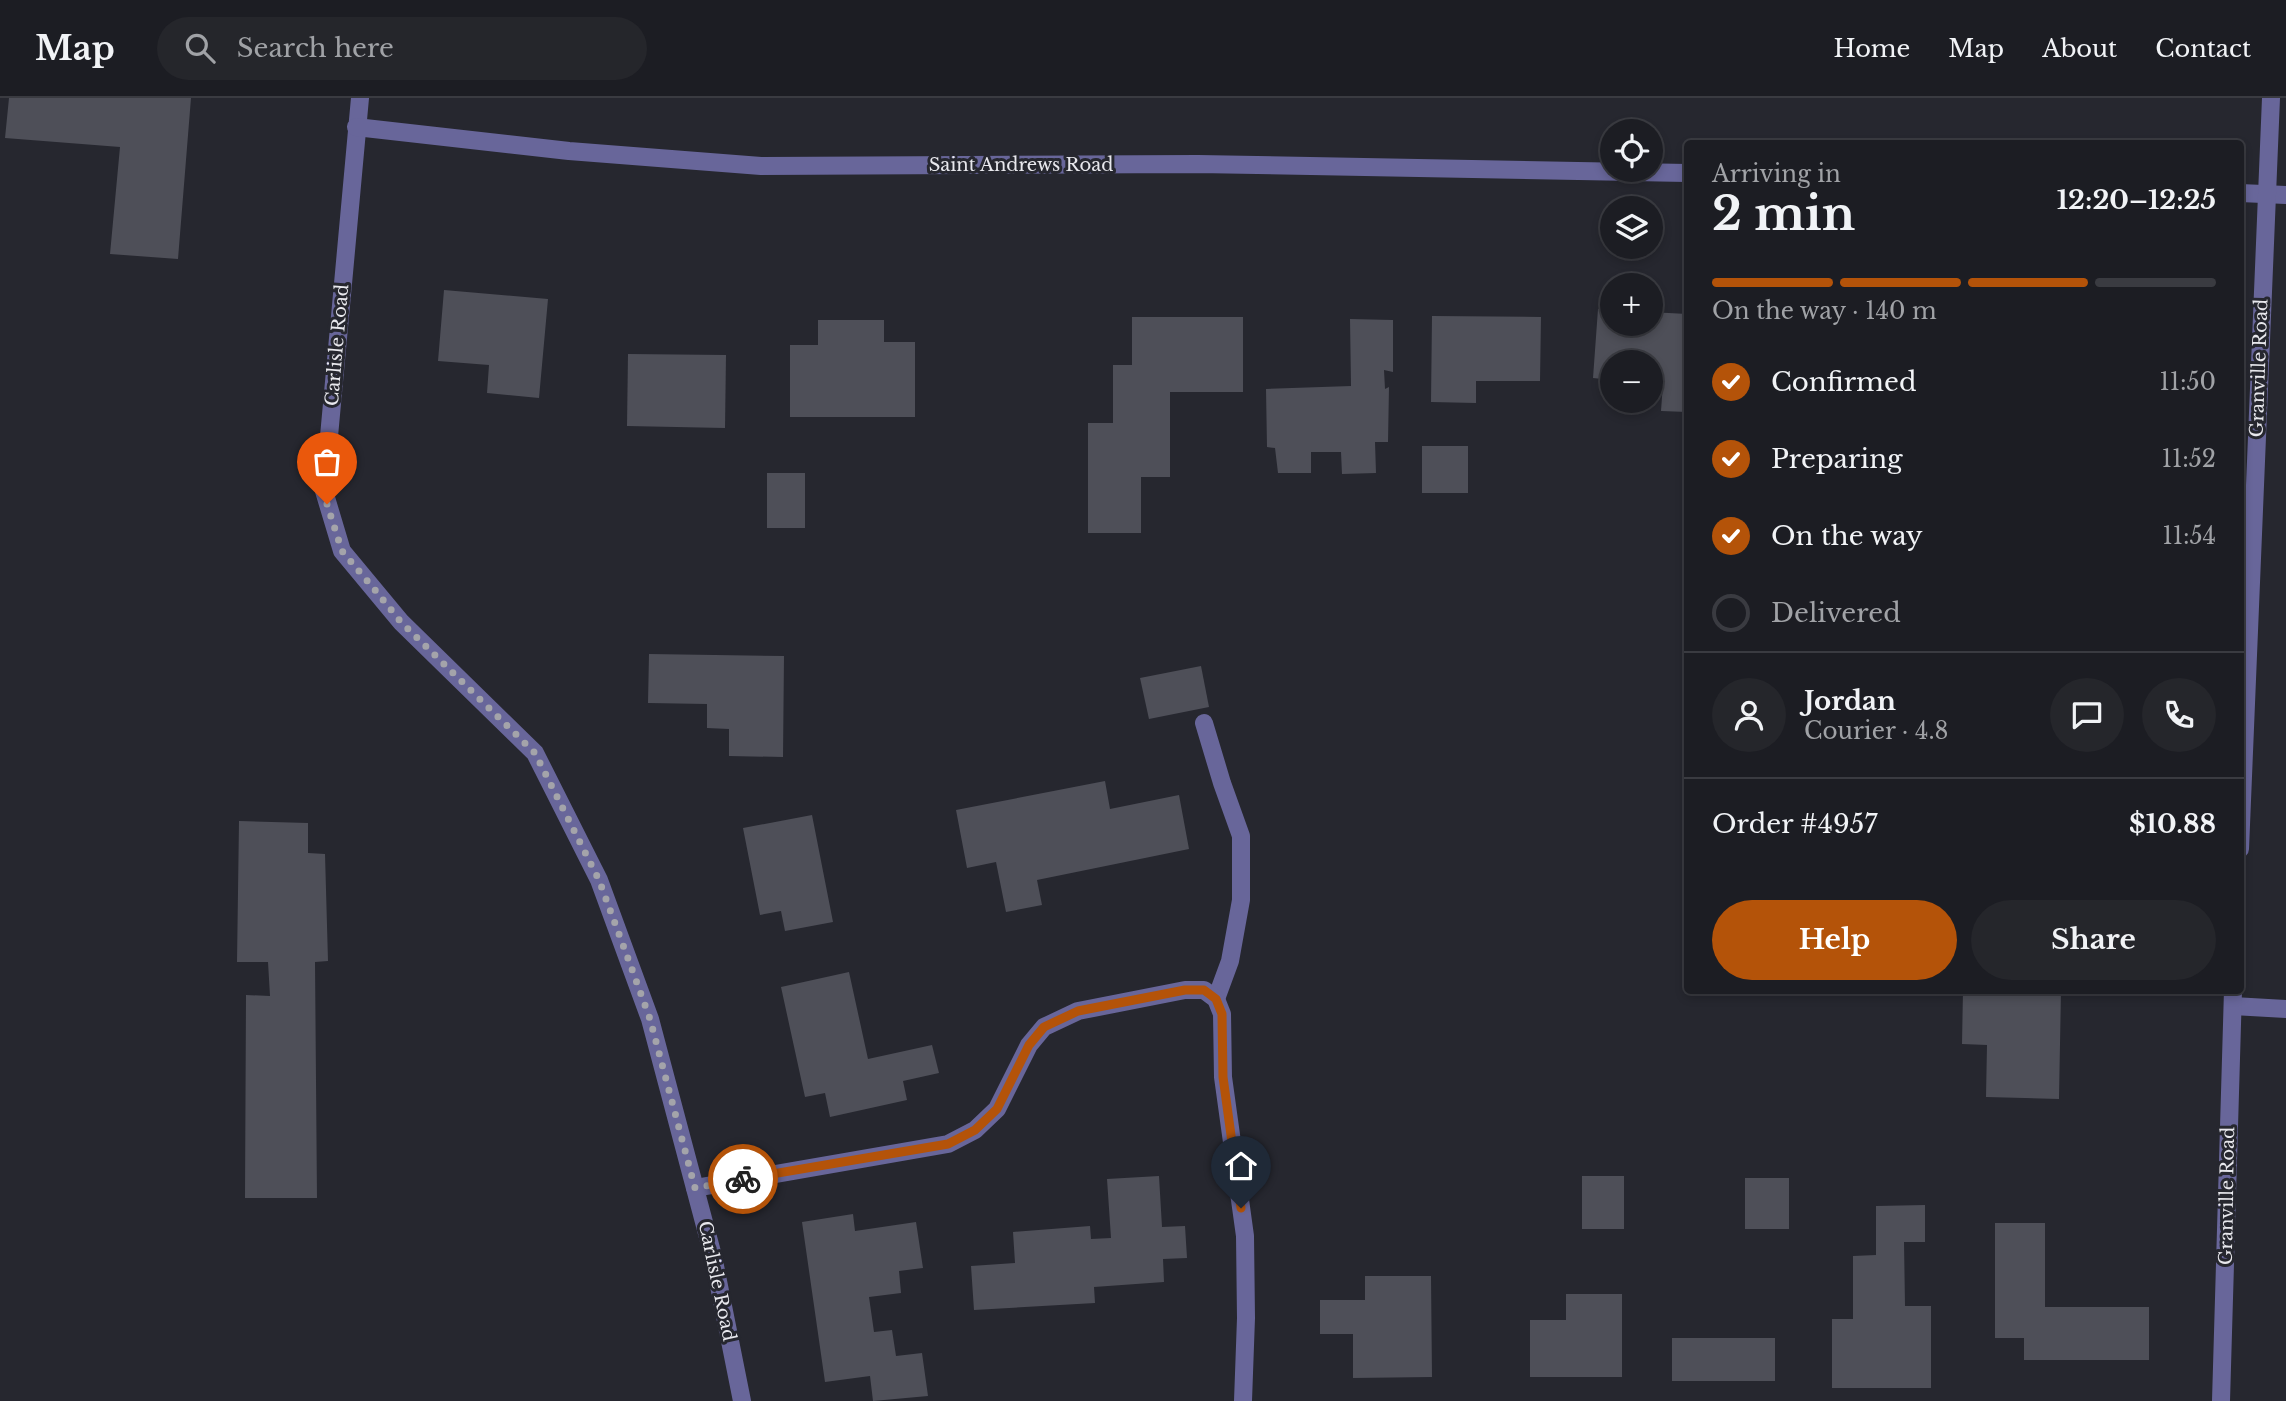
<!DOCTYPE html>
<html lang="en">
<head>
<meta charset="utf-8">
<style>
	:root { --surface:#1c1d23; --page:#25262b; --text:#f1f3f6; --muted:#a0a2a6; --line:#3a3b41; --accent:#b45309 }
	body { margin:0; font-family:"Libre Baskerville",serif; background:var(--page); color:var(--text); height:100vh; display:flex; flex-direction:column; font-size:26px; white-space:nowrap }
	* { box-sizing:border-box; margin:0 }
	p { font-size:23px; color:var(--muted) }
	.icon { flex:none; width:38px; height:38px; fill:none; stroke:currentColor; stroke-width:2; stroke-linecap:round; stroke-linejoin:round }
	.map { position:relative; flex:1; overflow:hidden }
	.sheet { position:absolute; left:1684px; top:42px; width:560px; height:854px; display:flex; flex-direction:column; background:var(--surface); border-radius:7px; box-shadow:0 4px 10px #0003,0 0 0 2px var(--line) }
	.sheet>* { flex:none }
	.tools { position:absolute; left:1600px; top:21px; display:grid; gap:14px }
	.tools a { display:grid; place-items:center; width:63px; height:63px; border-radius:50%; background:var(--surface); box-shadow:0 4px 10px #0003,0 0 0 2px var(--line); font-size:35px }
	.pin { position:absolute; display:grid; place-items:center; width:60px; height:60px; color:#fff; margin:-72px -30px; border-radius:50% 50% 50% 0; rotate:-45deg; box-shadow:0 0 7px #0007 }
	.pin .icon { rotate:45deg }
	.courier { position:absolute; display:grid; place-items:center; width:70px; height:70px; margin:-35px; border:5px solid #b45309; border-radius:50%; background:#fff; color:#222; box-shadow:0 2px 9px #0007 }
	.summary em { font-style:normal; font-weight:800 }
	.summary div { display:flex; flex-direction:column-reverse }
	.summary { display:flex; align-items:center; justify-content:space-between; height:119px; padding:0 28px }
	h1 { font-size:46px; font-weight:800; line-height:52px }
	.bar { display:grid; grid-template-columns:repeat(4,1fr); gap:10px 7px; align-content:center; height:84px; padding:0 28px }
	.bar i { height:9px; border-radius:5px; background:var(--line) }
	.bar .current { background:var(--accent) }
	.bar p { grid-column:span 4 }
	.line { display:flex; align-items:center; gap:18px; padding:0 28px; border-top:2px solid var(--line) }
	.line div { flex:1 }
	.round { display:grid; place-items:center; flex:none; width:74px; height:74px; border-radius:37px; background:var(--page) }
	ol { padding:0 28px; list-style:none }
	li { display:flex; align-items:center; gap:21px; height:77px }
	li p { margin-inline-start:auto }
	li .icon { padding:7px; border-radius:50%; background:var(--accent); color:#fff; stroke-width:4 }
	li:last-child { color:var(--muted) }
	li i { width:38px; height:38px; border:4px solid var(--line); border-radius:50% }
	.button { display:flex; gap:14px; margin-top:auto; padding:14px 28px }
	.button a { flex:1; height:80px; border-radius:42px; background:var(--accent); color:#fff; font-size:28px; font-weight:800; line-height:80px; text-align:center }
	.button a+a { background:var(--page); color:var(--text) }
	header { display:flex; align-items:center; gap:42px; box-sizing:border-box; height:98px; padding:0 35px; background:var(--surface); border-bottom:2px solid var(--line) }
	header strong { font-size:33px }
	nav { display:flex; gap:38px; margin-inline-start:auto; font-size:24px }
	.search { width:490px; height:63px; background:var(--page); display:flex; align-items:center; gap:18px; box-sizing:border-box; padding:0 24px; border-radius:38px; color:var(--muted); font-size:26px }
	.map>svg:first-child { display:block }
	.building { fill:#4e4f58 }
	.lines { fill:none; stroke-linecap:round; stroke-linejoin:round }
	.service { stroke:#68669a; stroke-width:18 }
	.minor { stroke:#68669a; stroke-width:18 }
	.done { stroke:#a4a4aa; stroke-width:7; stroke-dasharray:0 12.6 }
	.route { stroke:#b45309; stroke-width:9 }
	.labels { text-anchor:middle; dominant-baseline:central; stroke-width:6; stroke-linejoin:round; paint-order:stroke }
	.street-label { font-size:18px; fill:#e8e8ed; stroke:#26272f }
</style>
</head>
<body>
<header>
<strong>Map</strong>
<div class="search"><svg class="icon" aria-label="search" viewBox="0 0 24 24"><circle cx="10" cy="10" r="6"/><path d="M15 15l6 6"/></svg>Search here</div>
<nav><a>Home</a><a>Map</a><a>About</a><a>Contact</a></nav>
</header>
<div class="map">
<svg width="2286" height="1303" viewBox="0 0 2286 1303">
	<rect width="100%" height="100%" fill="#26272f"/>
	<g class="building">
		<polygon points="9,0 191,0 178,161 110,156 120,49 5,40"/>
		<polygon points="444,192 548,201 539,300 487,295 489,267 438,263"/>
		<polygon points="1598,211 1612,212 1612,226 1650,226 1650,214 1687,216 1687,314 1661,313 1663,285 1650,284 1650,264 1612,264 1612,282 1593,280"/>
		<polygon points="1432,218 1541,219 1540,283 1476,283 1476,305 1431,304"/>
		<polygon points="1132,219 1243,219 1243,294 1170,294 1170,379 1141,379 1141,435 1088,435 1088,325 1113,325 1113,267 1132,267"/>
		<polygon points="1350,221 1393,222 1393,274 1384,272 1385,291 1389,289 1388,344 1375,344 1376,375 1342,376 1341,354 1311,354 1311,375 1278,375 1275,350 1267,349 1266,291 1351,288"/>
		<polygon points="818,222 884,222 884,244 915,244 915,319 790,319 790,247 818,247"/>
		<polygon points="628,256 726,257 725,330 627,328"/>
		<rect x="1422" y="348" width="46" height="47"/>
		<rect x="767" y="375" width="38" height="55"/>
		<polygon points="649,556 784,558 783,659 729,658 729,631 707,630 707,606 648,605"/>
		<polygon points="1201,568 1209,609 1149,621 1140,580"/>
		<polygon points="1105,683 1110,711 1179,697 1189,751 1037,782 1042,807 1006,814 996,764 967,770 956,712"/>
		<polygon points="812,717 833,824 785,833 781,813 760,817 743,730"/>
		<polygon points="239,723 308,725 308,755 325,756 328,863 315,864 317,1100 245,1100 246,897 270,898 268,864 237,864"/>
		<polygon points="849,874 868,961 932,947 939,975 903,983 907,1002 830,1019 825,995 805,999 781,889"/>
		<polygon points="1963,892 2061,892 2059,1001 1986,999 1987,947 1962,946"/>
		<polygon points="1159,1078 1162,1129 1185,1128 1187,1160 1163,1161 1164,1184 1094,1189 1095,1205 974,1212 971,1168 1015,1165 1013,1134 1090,1128 1091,1141 1111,1140 1107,1081"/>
		<rect x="1582" y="1078" width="42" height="53"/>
		<rect x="1745" y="1080" width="44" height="51"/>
		<polygon points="1925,1107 1925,1144 1904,1144 1905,1208 1931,1208 1931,1290 1832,1290 1832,1221 1853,1221 1853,1158 1876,1157 1876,1108"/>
		<polygon points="853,1116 855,1133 916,1124 923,1170 899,1173 901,1195 869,1199 874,1234 892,1232 896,1258 922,1255 928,1298 873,1303 870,1278 825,1284 802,1124"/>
		<polygon points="1995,1125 2045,1125 2045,1209 2149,1209 2149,1262 2024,1262 2024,1240 1995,1240"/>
		<polygon points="1365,1178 1431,1178 1432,1279 1353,1280 1353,1236 1320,1236 1320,1202 1365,1202"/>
		<polygon points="1566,1196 1622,1196 1622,1279 1530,1279 1530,1222 1566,1222"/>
		<rect x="1672" y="1240" width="103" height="43"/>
	</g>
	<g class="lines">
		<g class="service">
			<polyline points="1204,625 1222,685 1241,738 1241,802 1230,863 1216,901"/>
			<polyline points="2233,908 2286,911"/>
			<polyline points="695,1090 948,1046 975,1032 997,1011 1029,947 1044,929 1078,913 1185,892 1204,892 1216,901 1222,916 1223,979 1245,1138 1246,1220 1243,1303"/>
		</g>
		<g class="minor">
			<polyline points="360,0 324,393 342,453 401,524 535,655 599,782 650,921 713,1158 742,1303"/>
			<polyline points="356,29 569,53 761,68 1198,66 1687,75"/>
			<polyline points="2240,95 2286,97"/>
			<polyline points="2240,751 2271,0"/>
			<polyline points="2221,1303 2233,892"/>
		</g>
	</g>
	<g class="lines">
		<polyline class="done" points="327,406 342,453 375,492 401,524 535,655 599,782 633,874 650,921 695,1090 743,1081"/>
		<polyline class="route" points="743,1081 948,1046 975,1032 997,1011 1029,947 1044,929 1078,913 1185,892 1204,892 1216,901 1222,916 1223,979 1241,1110"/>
	</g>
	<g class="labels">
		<g class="street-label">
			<text x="1021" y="67">Saint Andrews Road</text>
			<text transform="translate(337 247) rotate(-85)">Carlisle Road</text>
			<text transform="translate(2259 270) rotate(-88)">Granville Road</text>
			<text transform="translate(2227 1098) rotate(-89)">Granville Road</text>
			<text transform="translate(717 1183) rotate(78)">Carlisle Road</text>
		</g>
	</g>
</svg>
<div class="tools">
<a><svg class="icon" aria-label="locate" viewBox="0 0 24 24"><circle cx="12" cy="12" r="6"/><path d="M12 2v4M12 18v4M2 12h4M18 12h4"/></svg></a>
<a><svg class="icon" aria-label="layers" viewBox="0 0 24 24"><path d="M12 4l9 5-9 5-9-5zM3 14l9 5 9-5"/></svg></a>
<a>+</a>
<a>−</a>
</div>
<div class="pin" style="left:327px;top:406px;background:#ea580c"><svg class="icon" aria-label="bag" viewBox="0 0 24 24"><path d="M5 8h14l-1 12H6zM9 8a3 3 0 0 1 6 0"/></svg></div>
<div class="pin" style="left:1241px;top:1110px;background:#1f2937"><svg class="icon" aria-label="home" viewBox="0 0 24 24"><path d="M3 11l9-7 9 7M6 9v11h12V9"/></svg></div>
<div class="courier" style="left:743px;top:1081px"><svg class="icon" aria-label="bike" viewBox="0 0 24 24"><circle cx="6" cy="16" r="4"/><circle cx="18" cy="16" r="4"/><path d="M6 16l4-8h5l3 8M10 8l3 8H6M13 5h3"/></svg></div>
<section class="sheet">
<div class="summary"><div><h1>2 min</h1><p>Arriving in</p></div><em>12:20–12:25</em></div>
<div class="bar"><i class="current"></i><i class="current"></i><i class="current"></i><i></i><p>On the way · 140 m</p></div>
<ol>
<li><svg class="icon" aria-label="check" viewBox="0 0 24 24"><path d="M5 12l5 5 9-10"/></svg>Confirmed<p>11:50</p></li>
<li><svg class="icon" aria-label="check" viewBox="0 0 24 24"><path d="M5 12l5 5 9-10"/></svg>Preparing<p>11:52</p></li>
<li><svg class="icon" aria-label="check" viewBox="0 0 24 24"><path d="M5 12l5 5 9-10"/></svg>On the way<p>11:54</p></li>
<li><i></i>Delivered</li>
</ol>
<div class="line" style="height:126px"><a class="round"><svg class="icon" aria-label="person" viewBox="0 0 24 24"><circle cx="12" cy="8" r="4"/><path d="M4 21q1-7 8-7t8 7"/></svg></a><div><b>Jordan</b><p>Courier · 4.8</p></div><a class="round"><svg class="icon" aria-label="chat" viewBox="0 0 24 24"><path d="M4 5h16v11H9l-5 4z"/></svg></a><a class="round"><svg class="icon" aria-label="phone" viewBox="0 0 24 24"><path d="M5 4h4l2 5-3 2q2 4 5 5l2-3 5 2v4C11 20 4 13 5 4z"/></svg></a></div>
<div class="line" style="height:91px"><div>Order #4957</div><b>$10.88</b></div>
<div class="button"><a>Help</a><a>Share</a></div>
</section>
</div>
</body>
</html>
